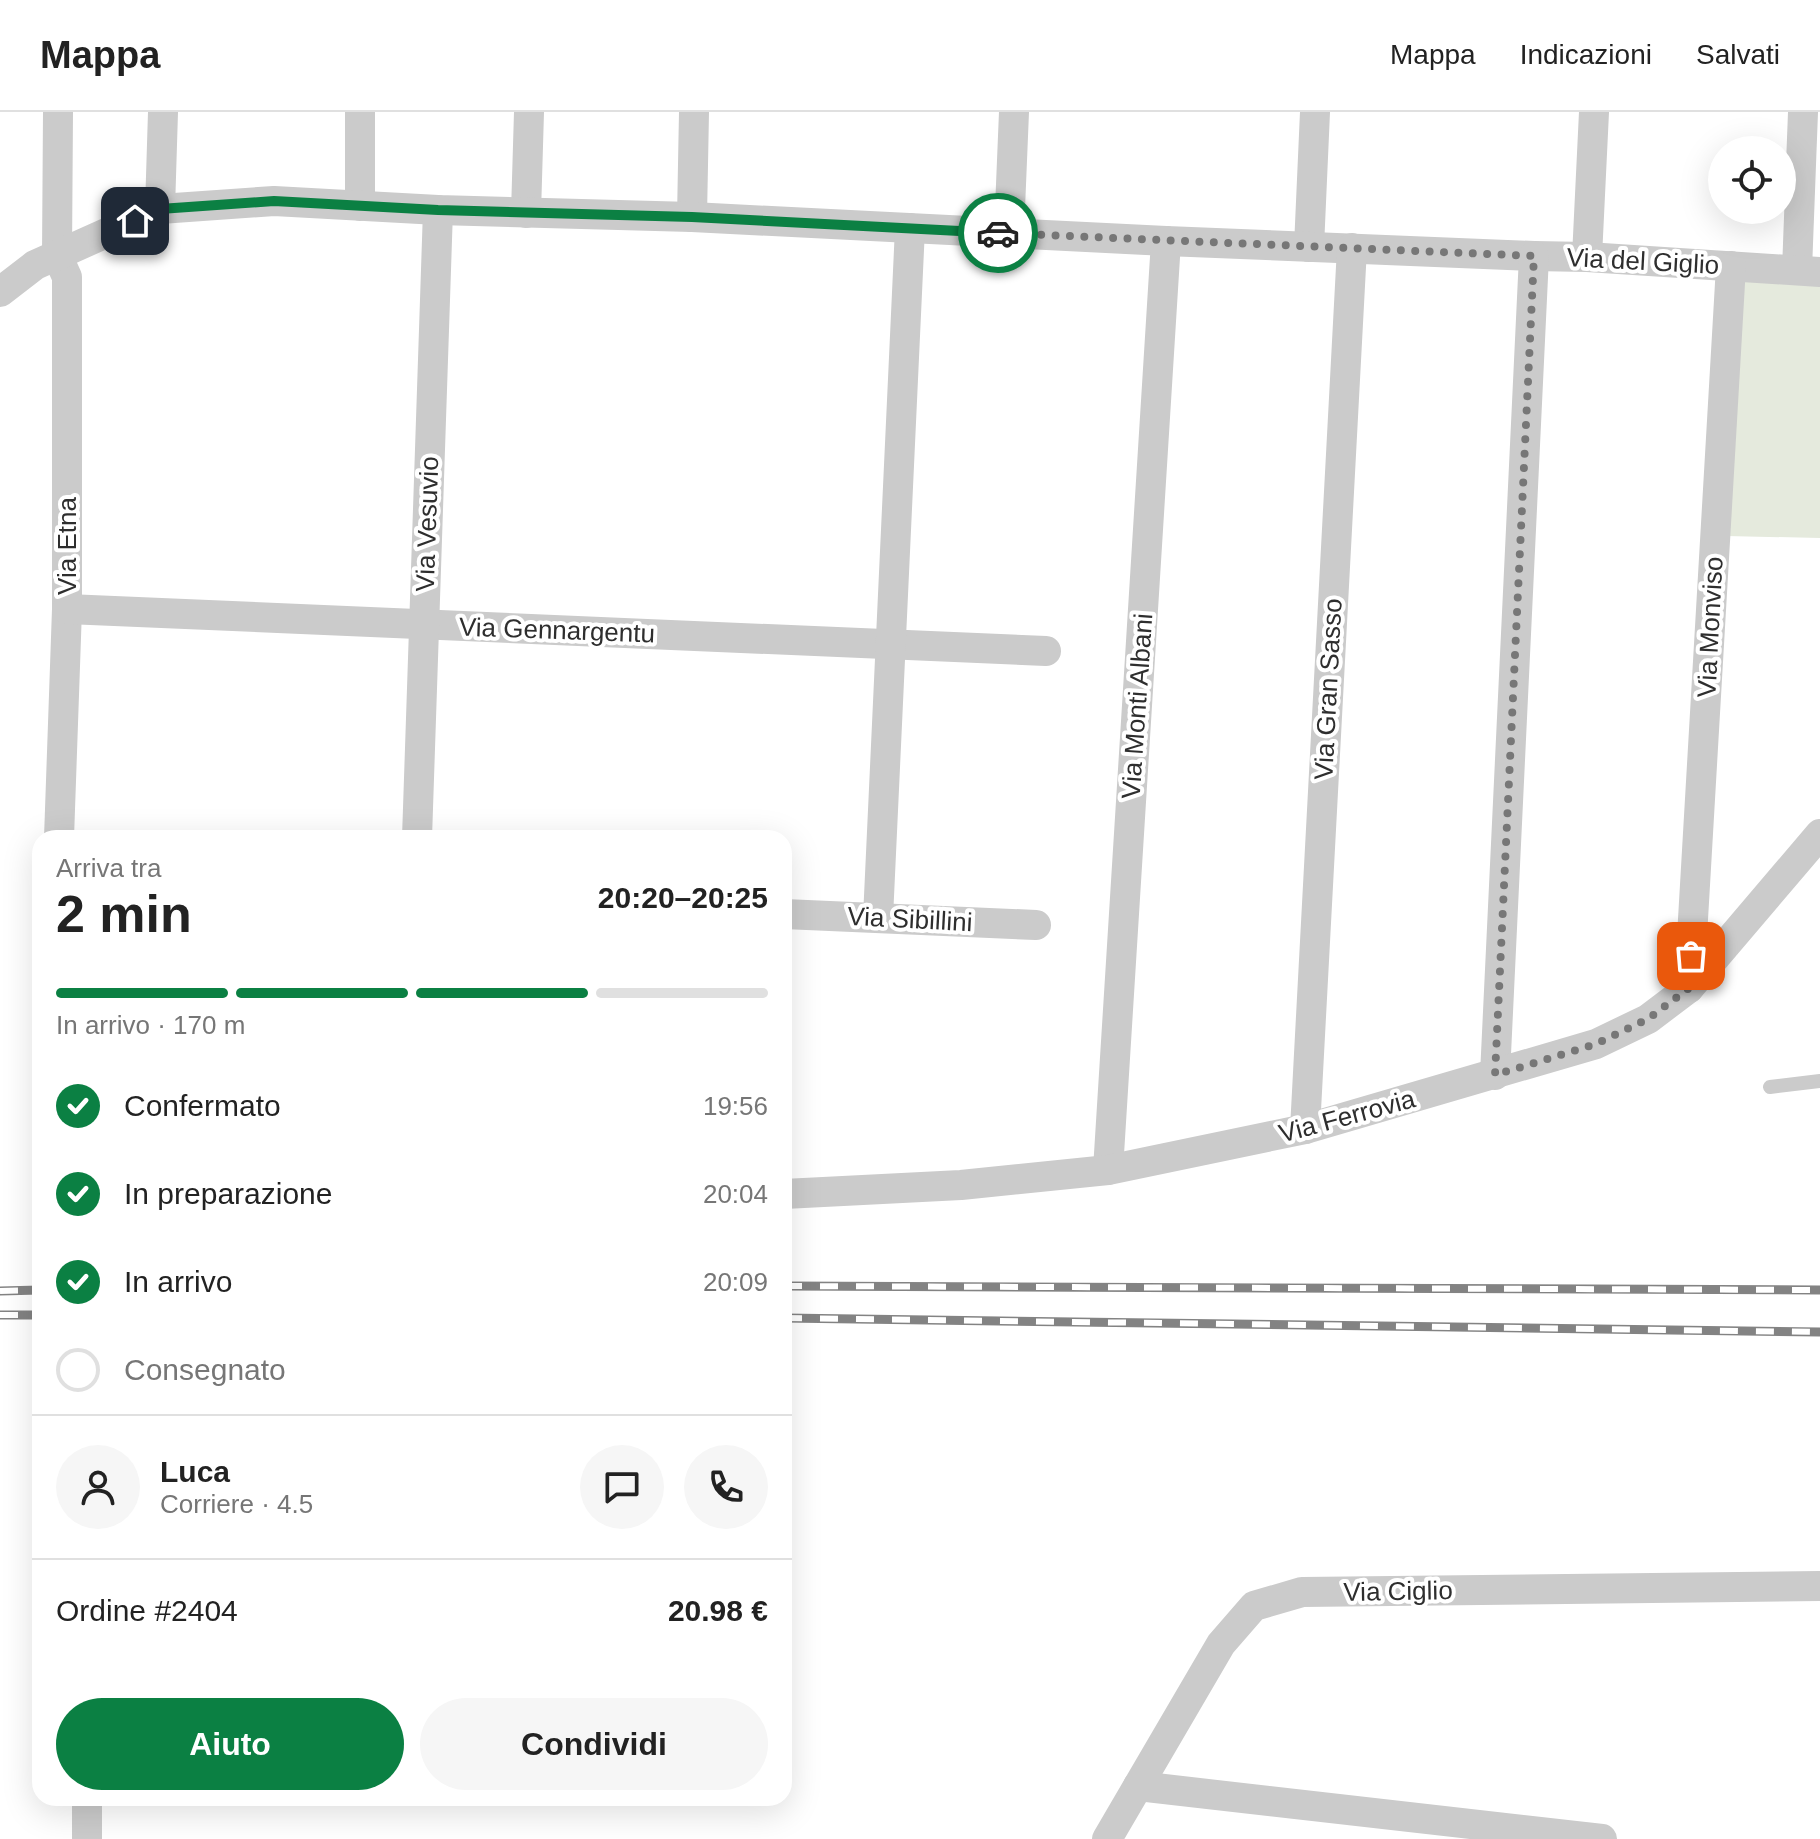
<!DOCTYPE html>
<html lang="it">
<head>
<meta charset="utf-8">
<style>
	:root { --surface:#fff; --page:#f6f6f6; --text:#222; --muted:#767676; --line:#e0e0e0; --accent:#0b8043 }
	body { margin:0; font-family:Helvetica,sans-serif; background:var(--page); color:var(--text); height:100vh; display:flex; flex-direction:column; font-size:30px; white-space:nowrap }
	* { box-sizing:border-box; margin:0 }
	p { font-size:26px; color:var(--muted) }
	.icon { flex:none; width:44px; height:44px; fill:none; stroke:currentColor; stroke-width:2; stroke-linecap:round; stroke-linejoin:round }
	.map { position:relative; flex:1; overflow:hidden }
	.panel { position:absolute; left:32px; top:718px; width:760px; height:976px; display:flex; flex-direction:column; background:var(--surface); border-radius:24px; box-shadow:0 8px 32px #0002 }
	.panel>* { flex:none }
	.buttons { position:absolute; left:1708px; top:24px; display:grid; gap:16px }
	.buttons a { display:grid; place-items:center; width:88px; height:88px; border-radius:50%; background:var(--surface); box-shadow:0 8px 32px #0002; font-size:40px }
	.pin { position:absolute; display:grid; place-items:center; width:68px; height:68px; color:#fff; margin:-34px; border-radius:16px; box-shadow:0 4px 12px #0006 }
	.courier { position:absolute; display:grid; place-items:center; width:80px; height:80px; margin:-40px; border:6px solid #0b8043; border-radius:50%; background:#fff; color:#222; box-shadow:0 2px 10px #0007 }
	.head em { font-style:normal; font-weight:600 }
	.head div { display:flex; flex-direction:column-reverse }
	.head { display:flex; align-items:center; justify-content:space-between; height:136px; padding:0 24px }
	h1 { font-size:52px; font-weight:600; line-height:60px }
	.bar { display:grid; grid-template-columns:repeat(4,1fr); gap:12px 8px; align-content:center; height:96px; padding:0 24px }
	.bar i { height:10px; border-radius:6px; background:var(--line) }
	.bar .on { background:var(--accent) }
	.bar p { grid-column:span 4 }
	.line { display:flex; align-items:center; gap:20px; padding:0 24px; border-top:2px solid var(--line) }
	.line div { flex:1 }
	.round { display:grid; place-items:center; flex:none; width:84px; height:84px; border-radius:42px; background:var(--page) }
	ol { padding:0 24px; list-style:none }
	li { display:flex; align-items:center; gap:24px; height:88px }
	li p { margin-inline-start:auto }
	li .icon { padding:8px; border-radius:50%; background:var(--accent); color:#fff; stroke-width:4 }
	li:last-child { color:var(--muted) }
	li i { width:44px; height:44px; border:4px solid var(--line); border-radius:50% }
	.action { display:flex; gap:16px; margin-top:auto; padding:16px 24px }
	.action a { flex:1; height:92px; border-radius:48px; background:var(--accent); color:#fff; font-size:32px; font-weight:600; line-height:92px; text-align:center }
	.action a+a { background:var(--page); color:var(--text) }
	header { display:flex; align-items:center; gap:48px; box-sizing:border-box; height:112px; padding:0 40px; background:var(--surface); border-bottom:2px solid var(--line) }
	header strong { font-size:38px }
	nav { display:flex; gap:44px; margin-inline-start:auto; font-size:28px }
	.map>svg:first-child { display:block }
	.green { fill:#e5eadd }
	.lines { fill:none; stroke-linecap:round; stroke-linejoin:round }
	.lane { stroke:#cbcbcb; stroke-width:14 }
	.street { stroke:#cbcbcb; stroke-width:30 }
	.rail-casing { stroke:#838383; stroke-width:9 }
	.rail { stroke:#fff; stroke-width:6; stroke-dasharray:18; stroke-linecap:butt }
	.done { stroke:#777; stroke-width:8; stroke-dasharray:0 14.4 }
	.route { stroke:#0b8043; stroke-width:10 }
	.labels { text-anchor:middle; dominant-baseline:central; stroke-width:8; stroke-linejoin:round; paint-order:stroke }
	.street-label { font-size:26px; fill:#2e2e2e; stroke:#fff }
</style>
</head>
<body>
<header>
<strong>Mappa</strong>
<nav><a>Mappa</a><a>Indicazioni</a><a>Salvati</a></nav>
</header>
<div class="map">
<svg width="1820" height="1727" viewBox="0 0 1820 1727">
	<rect width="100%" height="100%" fill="#fff"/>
	<polygon class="green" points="1741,167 1820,172 1820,426 1726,424"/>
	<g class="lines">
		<polyline class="lane" points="1770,975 1820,969"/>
		<g class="street">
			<polyline points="58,0 57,143 67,165 67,497 59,726"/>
			<polyline points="360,94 360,0"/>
			<polyline points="160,97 163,0"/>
			<polyline points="526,101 529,0"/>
			<polyline points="692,105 694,0"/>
			<polyline points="1009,121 1014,0"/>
			<polyline points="1309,135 1315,0"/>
			<polyline points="1587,145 1594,0"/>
			<polyline points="1797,158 1803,0"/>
			<polyline points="0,180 35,153 160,97 274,89 438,98 692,105 1166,129 1534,144 1587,145 1820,160"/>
			<polyline points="67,497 1046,539"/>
			<polyline points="417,726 438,98"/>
			<polyline points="784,802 1036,813"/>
			<polyline points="878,806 910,116"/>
			<polyline points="1689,876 1731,154"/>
			<polyline points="1495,963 1534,144"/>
			<polyline points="1305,1017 1352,136"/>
			<polyline points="1108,1058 1166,129"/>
			<polyline points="784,1082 961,1073 1108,1058 1305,1017 1596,932 1648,907 1689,876 1820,722"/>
			<polyline points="1138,1674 1602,1727"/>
			<polyline points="87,1727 87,1686"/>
			<polyline points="1107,1727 1221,1532 1254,1494 1302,1480 1820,1474"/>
		</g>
		<g class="rail-casing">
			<g id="rail">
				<polyline points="784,1174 1820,1178"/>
				<polyline points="0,1179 40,1178"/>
				<polyline points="0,1203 40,1203"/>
				<polyline points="784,1206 1820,1220"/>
			</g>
		</g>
		<use href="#rail" class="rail"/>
	</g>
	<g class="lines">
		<polyline class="done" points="998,121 1534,144 1495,963 1596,932 1648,907 1689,876 1691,844"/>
		<polyline class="route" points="135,109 160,97 274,89 438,98 692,105 998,121"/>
	</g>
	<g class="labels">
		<g class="street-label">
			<text transform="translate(1643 149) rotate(3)">Via del Giglio</text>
			<text transform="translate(427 412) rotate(-88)">Via Vesuvio</text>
			<text transform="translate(67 434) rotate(-90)">Via Etna</text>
			<text transform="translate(1710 515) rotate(-87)">Via Monviso</text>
			<text transform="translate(557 518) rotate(2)">Via Gennargentu</text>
			<text transform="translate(1328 577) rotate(-87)">Via Gran Sasso</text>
			<text transform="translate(1137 594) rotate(-86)">Via Monti Albani</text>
			<text transform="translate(910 807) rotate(3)">Via Sibillini</text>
			<text transform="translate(1347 1004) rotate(-15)">Via Ferrovia</text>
			<text transform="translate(1398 1479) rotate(-1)">Via Ciglio</text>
		</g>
	</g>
</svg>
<div class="buttons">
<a><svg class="icon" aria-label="locate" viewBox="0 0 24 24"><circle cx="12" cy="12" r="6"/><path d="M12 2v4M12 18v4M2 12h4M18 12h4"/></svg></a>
</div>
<div class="pin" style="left:1691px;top:844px;background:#ea580c"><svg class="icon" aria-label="bag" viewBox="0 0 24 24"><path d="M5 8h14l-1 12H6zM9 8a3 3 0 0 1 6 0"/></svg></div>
<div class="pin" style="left:135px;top:109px;background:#1f2937"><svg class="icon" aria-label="home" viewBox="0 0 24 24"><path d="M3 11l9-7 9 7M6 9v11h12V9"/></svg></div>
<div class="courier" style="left:998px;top:121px"><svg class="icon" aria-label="car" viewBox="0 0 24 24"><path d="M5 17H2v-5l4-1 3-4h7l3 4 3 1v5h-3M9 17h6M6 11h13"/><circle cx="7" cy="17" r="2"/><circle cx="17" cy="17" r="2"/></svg></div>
<section class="panel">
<div class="head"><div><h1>2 min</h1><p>Arriva tra</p></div><em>20:20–20:25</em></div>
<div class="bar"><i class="on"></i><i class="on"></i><i class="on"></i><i></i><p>In arrivo · 170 m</p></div>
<ol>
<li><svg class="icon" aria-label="check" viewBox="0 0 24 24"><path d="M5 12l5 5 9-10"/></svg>Confermato<p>19:56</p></li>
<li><svg class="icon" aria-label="check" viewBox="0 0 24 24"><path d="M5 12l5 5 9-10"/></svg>In preparazione<p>20:04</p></li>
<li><svg class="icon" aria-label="check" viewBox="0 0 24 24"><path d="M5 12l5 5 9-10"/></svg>In arrivo<p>20:09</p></li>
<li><i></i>Consegnato</li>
</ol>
<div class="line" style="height:144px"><a class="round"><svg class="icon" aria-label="person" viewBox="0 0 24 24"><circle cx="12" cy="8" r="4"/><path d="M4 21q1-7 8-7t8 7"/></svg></a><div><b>Luca</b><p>Corriere · 4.5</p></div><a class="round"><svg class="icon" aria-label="chat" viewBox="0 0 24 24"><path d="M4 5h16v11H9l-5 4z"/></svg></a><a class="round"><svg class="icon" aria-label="phone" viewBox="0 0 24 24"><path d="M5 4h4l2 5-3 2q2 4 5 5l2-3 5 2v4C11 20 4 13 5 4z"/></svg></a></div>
<div class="line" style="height:104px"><div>Ordine #2404</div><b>20.98 €</b></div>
<div class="action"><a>Aiuto</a><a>Condividi</a></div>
</section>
</div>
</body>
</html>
